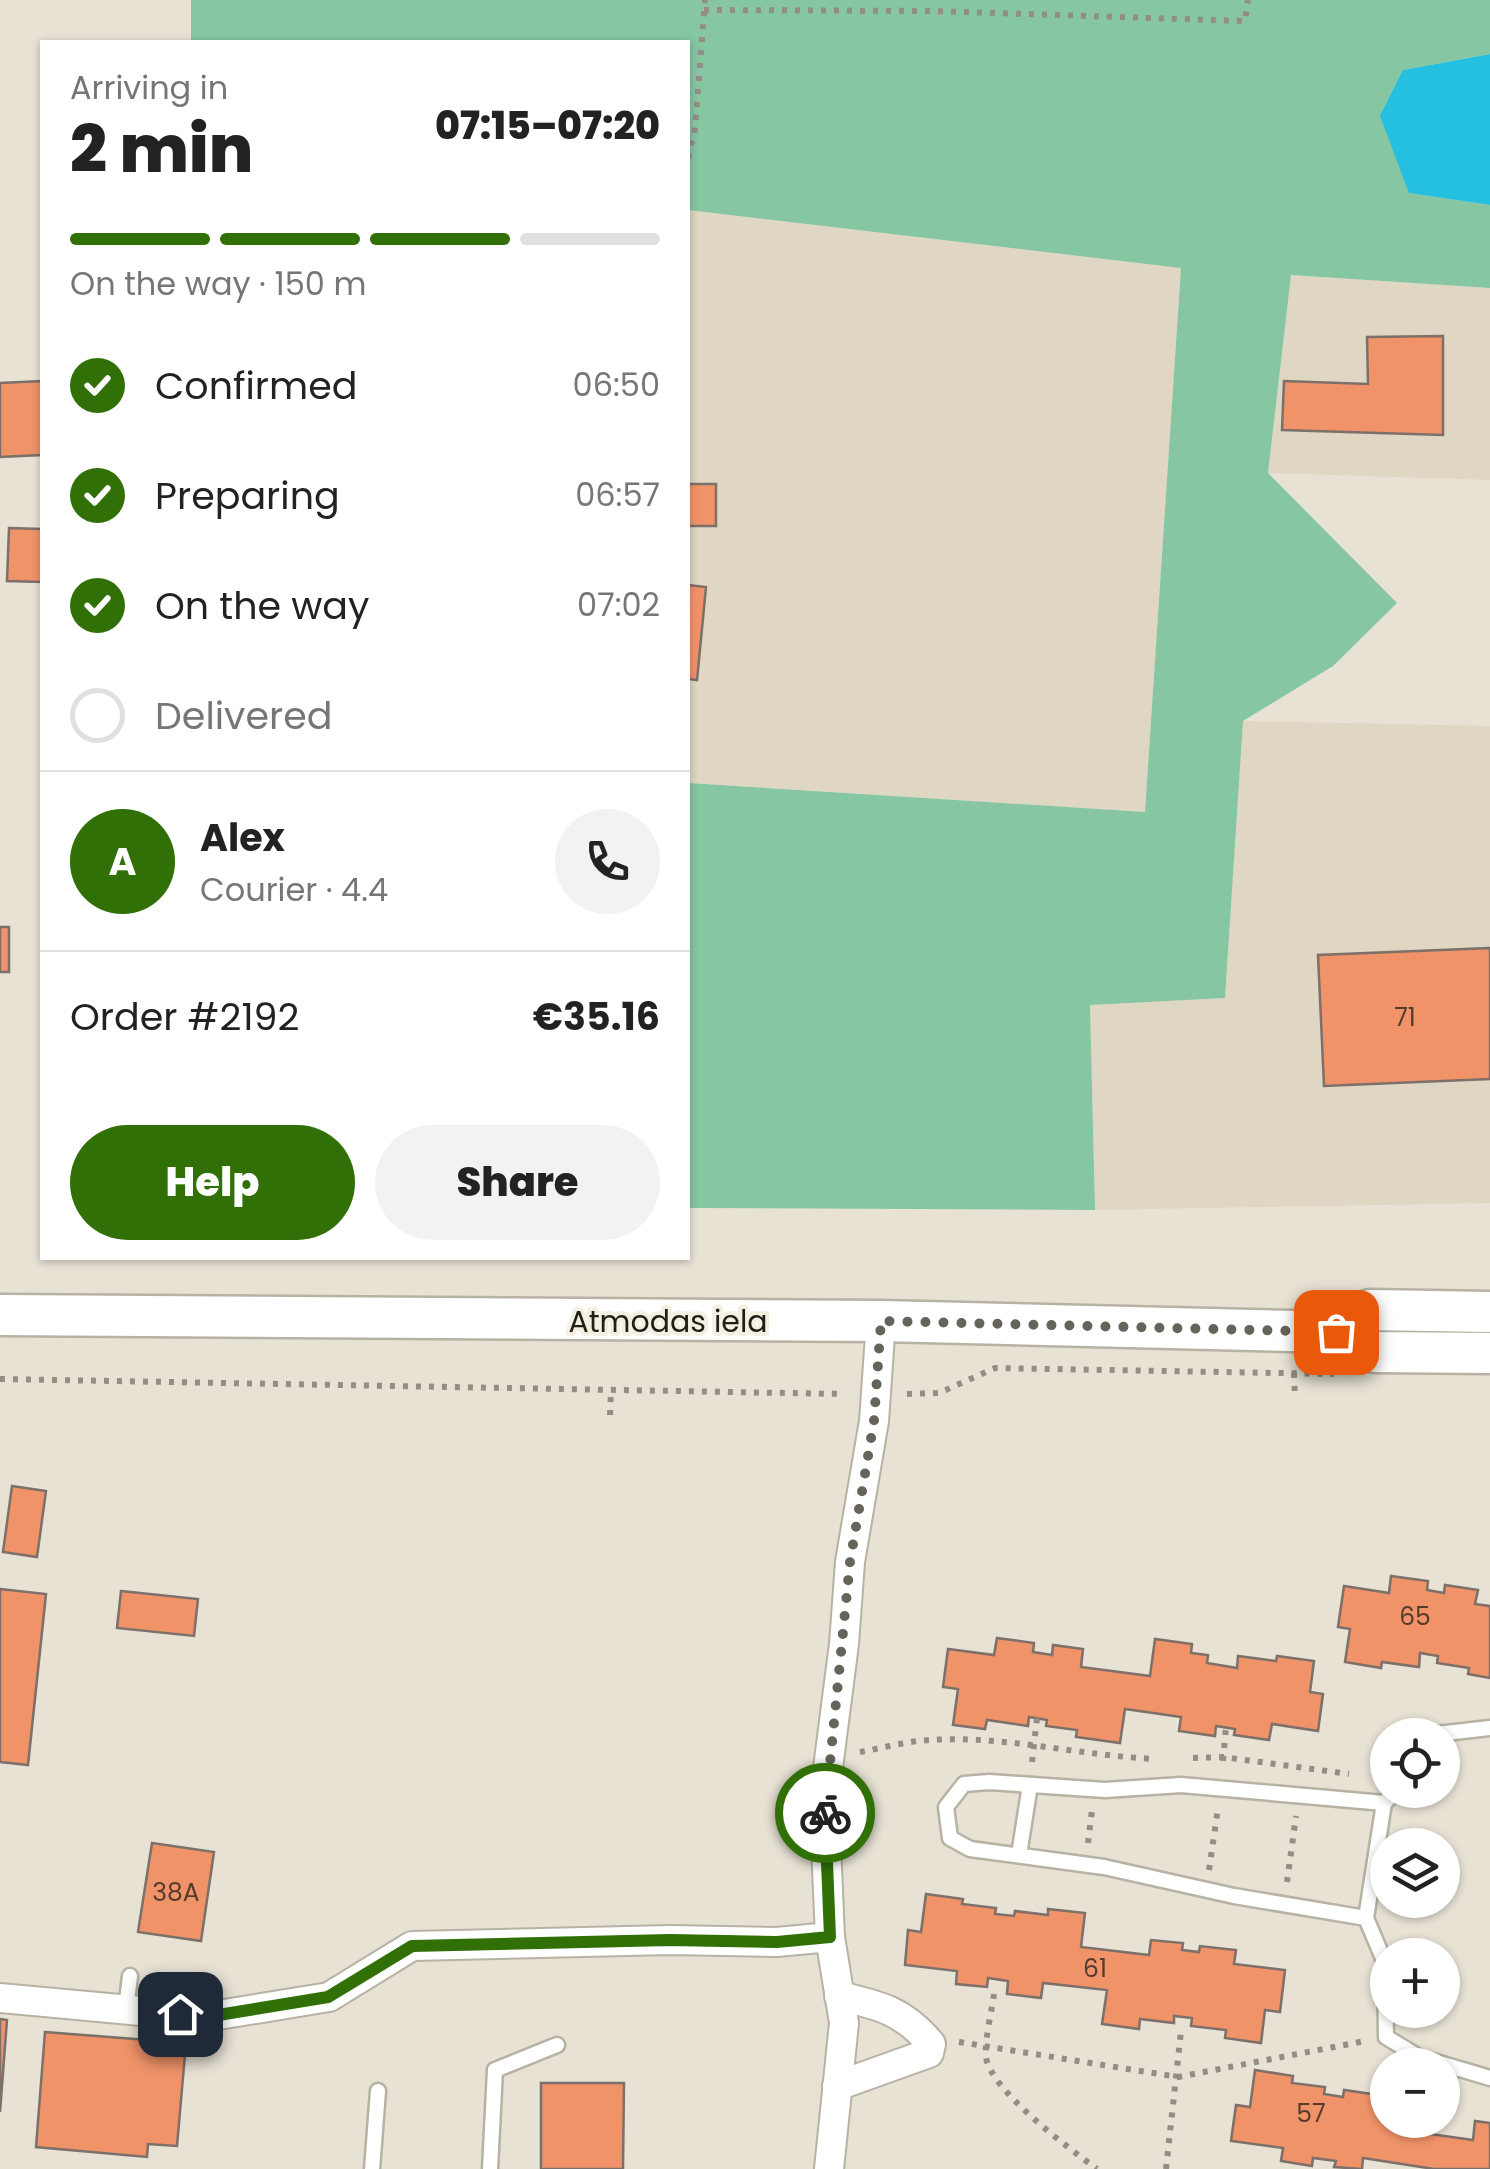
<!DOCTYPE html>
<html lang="en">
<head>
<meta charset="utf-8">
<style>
	:root { --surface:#fff; --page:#f2f2f2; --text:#222; --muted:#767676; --line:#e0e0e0; --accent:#307007 }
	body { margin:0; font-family:Poppins,sans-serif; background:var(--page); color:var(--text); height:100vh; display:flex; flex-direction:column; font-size:38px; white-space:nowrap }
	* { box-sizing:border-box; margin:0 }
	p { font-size:32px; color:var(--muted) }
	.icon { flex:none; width:55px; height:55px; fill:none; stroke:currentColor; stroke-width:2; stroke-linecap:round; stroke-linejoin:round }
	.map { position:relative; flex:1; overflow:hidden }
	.side { position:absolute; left:40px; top:40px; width:650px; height:1220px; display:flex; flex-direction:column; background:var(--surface); border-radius:0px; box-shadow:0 2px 8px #0004 }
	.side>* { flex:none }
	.controls { position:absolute; left:1370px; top:1718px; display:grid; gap:20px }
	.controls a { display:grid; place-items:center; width:90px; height:90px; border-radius:50%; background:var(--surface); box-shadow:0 2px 8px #0004; font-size:50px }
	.pin { position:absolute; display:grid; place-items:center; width:85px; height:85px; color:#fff; margin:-42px; border-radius:20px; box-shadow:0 5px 15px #0006 }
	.courier { position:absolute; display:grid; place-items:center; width:100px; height:100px; margin:-50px; border:8px solid #307007; border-radius:50%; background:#fff; color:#222; box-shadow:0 2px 12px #0007 }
	.headline em { font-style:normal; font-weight:800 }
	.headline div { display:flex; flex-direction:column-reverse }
	.headline { display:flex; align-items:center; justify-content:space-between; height:170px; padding:0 30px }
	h1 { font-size:65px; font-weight:800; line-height:75px }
	.bar { display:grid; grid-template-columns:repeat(4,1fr); gap:15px 10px; align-content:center; height:120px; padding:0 30px }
	.bar i { height:12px; border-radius:8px; background:var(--line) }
	.bar .selected { background:var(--accent) }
	.bar p { grid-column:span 4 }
	.line { display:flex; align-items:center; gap:25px; padding:0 30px; border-top:2px solid var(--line) }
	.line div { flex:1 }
	.round { display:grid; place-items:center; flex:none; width:105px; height:105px; border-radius:52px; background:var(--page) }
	ol { padding:0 30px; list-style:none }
	li { display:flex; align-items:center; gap:30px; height:110px }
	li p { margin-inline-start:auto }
	li .icon { padding:10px; border-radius:50%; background:var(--accent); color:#fff; stroke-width:4 }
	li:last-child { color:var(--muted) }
	li i { width:55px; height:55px; border:5px solid var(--line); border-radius:50% }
	.primary-button { display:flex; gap:20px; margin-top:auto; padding:20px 30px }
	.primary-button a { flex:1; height:115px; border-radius:60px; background:var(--accent); color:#fff; font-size:40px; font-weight:800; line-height:115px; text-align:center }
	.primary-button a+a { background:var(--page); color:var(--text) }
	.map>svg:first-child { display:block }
	.built { fill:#dfd7c3 }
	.green { fill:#86c6a3 }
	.water { fill:#25c0e0 }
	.building { fill:#f09369; stroke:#7d6f69; stroke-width:2.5 }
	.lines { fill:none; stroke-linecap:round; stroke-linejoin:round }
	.lane-casing { stroke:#b6b2a4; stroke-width:19 }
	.street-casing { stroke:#b6b2a4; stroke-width:32 }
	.secondary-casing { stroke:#b6b2a4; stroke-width:45 }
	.path { stroke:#928e84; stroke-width:6; stroke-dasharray:5 8; stroke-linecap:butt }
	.lane { stroke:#fff; stroke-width:14 }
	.street { stroke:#fff; stroke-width:28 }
	.secondary { stroke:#fff; stroke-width:40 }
	.done { stroke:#66635a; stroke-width:10; stroke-dasharray:0 18 }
	.route { stroke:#307007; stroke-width:12 }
	.labels { text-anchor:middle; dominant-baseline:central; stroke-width:8; stroke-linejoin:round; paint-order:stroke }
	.number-label { font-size:25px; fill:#543b2d }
	.street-label { font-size:30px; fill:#201e19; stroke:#f4efe1 }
</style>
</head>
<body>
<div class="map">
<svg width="1490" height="2169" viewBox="0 0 1490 2169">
	<rect width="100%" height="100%" fill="#e7e2d4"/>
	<g class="built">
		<polygon points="688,210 1181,268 1145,812 688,783"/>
		<polygon points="1291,275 1490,288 1490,480 1268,473"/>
		<polygon points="1243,721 1490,726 1490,1203 1095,1210 1090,1005 1225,998"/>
	</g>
	<polygon class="green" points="191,0 1490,0 1490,54 1403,70 1410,193 1490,205 1490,288 1291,275 1268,473 1397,603 1333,666 1243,721 1225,998 1090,1005 1095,1210 688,1208 688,783 1145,812 1181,268 688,210 688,42 191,42"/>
	<polygon class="water" points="1490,54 1490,205 1409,193 1380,116 1403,70"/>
	<g class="building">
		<polygon points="1443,336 1443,435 1282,430 1284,381 1368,384 1367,337"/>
		<polygon points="42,381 42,455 0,457 0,383"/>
		<rect x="688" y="484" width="28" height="42"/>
		<polygon points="9,528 42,529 42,582 7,581"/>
		<polygon points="688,585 706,587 697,680 688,679"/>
		<rect x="0" y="927" width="9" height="45"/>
		<polygon points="1490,948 1490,1079 1324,1086 1318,955"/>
		<polygon points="12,1486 46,1491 37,1557 3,1552"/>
		<polygon points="1391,1576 1428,1581 1427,1590 1444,1593 1445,1585 1478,1590 1475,1604 1490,1606 1490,1678 1468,1674 1469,1668 1437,1663 1438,1656 1420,1653 1419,1667 1382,1662 1381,1668 1345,1662 1350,1629 1338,1627 1344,1586 1389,1593"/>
		<polygon points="0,1589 46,1594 28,1765 0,1762"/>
		<polygon points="121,1591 198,1599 194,1636 117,1628"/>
		<polygon points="997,1638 1034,1643 1033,1652 1052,1655 1053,1645 1083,1649 1081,1667 1150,1676 1155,1639 1192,1644 1191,1653 1208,1655 1207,1663 1237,1668 1238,1656 1276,1661 1277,1656 1314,1661 1310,1692 1323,1694 1318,1731 1272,1724 1269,1740 1234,1735 1235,1729 1216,1726 1215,1736 1179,1731 1181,1717 1125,1709 1120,1743 1076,1737 1077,1730 1046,1726 1047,1720 1029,1717 1028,1726 987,1720 985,1729 953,1725 958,1689 943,1687 948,1649 994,1655"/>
		<polygon points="152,1843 214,1852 201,1941 138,1932"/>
		<polygon points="926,1894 963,1899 962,1904 996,1908 995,1914 1014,1916 1015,1911 1048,1915 1048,1909 1085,1913 1081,1947 1149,1955 1151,1940 1183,1943 1182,1950 1199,1952 1200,1946 1236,1950 1234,1964 1285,1970 1280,2012 1265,2010 1261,2043 1225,2038 1226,2030 1191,2026 1192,2018 1174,2016 1174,2023 1140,2019 1139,2029 1102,2024 1107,1990 1043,1983 1041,1998 1007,1994 1008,1981 988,1978 987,1987 956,1984 957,1971 905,1965 908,1930 921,1932"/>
		<polygon points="0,2019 7,2020 0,2112"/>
		<polygon points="45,2032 186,2043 177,2146 148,2144 147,2157 36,2147"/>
		<polygon points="1255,2070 1293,2076 1292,2083 1325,2087 1324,2094 1343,2097 1344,2090 1379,2095 1380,2088 1388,2089 1388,2120 1410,2120 1409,2131 1473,2140 1475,2121 1490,2123 1490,2169 1434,2169 1363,2158 1362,2169 1334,2167 1336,2161 1313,2158 1312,2166 1281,2161 1283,2148 1231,2141 1236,2105 1250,2107"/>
		<polygon points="541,2083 624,2083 623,2169 541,2169"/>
	</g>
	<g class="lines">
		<g class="lane-casing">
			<g id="lane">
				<polyline points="1428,1735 1490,1728"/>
				<polyline points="1398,1790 1384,1803 1181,1785 1105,1790 989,1782 964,1784 946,1807 950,1838 970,1849 1104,1867 1234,1896 1366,1918 1385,1963 1386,2037 1419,2057 1490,2078"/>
				<polyline points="1019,1855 1030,1785"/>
				<polyline points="1366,1918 1384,1803"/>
				<polyline points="126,2009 130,1976"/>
				<polyline points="372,2169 378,2091"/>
				<polyline points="490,2169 495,2070 557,2045"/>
			</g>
		</g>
		<g class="street-casing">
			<g id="street">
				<polyline points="0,1998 206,2017 329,1997 412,1946 670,1940 777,1942 830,1937"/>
				<path d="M837,2086L929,2053L931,2044C904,2011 879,2005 839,1996"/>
				<polyline points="829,2169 844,2023 830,1937 824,1799 844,1644 850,1562 874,1421 881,1321"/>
			</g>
		</g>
		<g class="secondary-casing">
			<g id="secondary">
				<polyline points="0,1315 881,1321 1336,1332 1375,1352 1490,1353"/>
				<polyline points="1336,1332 1370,1310 1490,1312"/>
			</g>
		</g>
		<g class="path">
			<polyline points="704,10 933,11 1245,21 1248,0"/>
			<polyline points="688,158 695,129 705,0"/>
			<polyline points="1294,1373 1295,1397"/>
			<polyline points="0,1379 844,1394"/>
			<polyline points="907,1394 939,1393 995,1368 1334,1374"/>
			<polyline points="610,1415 611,1390"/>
			<path d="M860,1752C883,1748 907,1741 930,1740C1003,1735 1082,1756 1156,1759"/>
			<polyline points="1193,1758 1223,1757 1349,1774"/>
			<polyline points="1223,1761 1226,1727"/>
			<polyline points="1032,1762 1037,1718"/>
			<polyline points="1088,1843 1092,1810"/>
			<polyline points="1209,1870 1218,1808"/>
			<polyline points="1287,1882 1296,1816"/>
			<path d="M994,1994C992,2010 984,2042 986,2057C990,2090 1071,2150 1097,2169"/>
			<polyline points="959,2042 1178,2077 1365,2041"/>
			<polyline points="1166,2169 1181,2031"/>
		</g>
		<use href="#lane" class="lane"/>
		<use href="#street" class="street"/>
		<use href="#secondary" class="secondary"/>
	</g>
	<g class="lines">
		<polyline class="done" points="825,1813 850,1562 874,1421 881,1321 1336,1332"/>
		<polyline class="route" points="180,2014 206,2017 328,1997 412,1946 670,1940 777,1942 830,1937 825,1813"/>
	</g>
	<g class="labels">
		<g class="number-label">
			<text x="1405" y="1017">71</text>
			<text x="1415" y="1616">65</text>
			<text x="176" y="1892">38A</text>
			<text x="1095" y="1968">61</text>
			<text x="1311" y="2113">57</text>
		</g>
		<g class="street-label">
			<text x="668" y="1321">Atmodas iela</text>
		</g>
	</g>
</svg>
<div class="controls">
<a><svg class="icon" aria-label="locate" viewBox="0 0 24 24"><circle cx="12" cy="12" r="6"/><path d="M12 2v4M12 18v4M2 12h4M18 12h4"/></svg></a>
<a><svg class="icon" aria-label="layers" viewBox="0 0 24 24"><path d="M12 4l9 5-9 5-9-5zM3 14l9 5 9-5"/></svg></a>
<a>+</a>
<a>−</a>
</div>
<div class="pin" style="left:1336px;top:1332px;background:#ea580c"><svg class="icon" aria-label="bag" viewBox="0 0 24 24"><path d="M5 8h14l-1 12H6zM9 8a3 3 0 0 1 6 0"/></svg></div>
<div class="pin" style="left:180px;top:2014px;background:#1f2937"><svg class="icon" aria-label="home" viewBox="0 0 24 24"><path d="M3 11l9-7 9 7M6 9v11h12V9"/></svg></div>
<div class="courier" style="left:825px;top:1813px"><svg class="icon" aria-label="bike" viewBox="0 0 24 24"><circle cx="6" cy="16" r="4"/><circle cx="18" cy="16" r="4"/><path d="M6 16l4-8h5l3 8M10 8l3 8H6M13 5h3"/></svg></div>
<section class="side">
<div class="headline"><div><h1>2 min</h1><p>Arriving in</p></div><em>07:15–07:20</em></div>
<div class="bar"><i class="selected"></i><i class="selected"></i><i class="selected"></i><i></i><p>On the way · 150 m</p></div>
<ol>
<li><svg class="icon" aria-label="check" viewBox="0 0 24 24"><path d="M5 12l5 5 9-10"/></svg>Confirmed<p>06:50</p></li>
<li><svg class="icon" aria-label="check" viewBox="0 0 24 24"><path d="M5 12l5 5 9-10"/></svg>Preparing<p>06:57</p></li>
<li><svg class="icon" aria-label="check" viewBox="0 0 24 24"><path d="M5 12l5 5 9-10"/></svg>On the way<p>07:02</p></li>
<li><i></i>Delivered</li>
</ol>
<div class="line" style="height:180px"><b class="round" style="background:var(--accent);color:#fff">A</b><div><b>Alex</b><p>Courier · 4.4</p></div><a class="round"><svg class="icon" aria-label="phone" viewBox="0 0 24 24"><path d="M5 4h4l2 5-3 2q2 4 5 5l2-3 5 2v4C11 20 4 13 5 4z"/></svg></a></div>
<div class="line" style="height:130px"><div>Order #2192</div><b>€35.16</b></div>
<div class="primary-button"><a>Help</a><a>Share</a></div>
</section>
</div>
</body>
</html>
